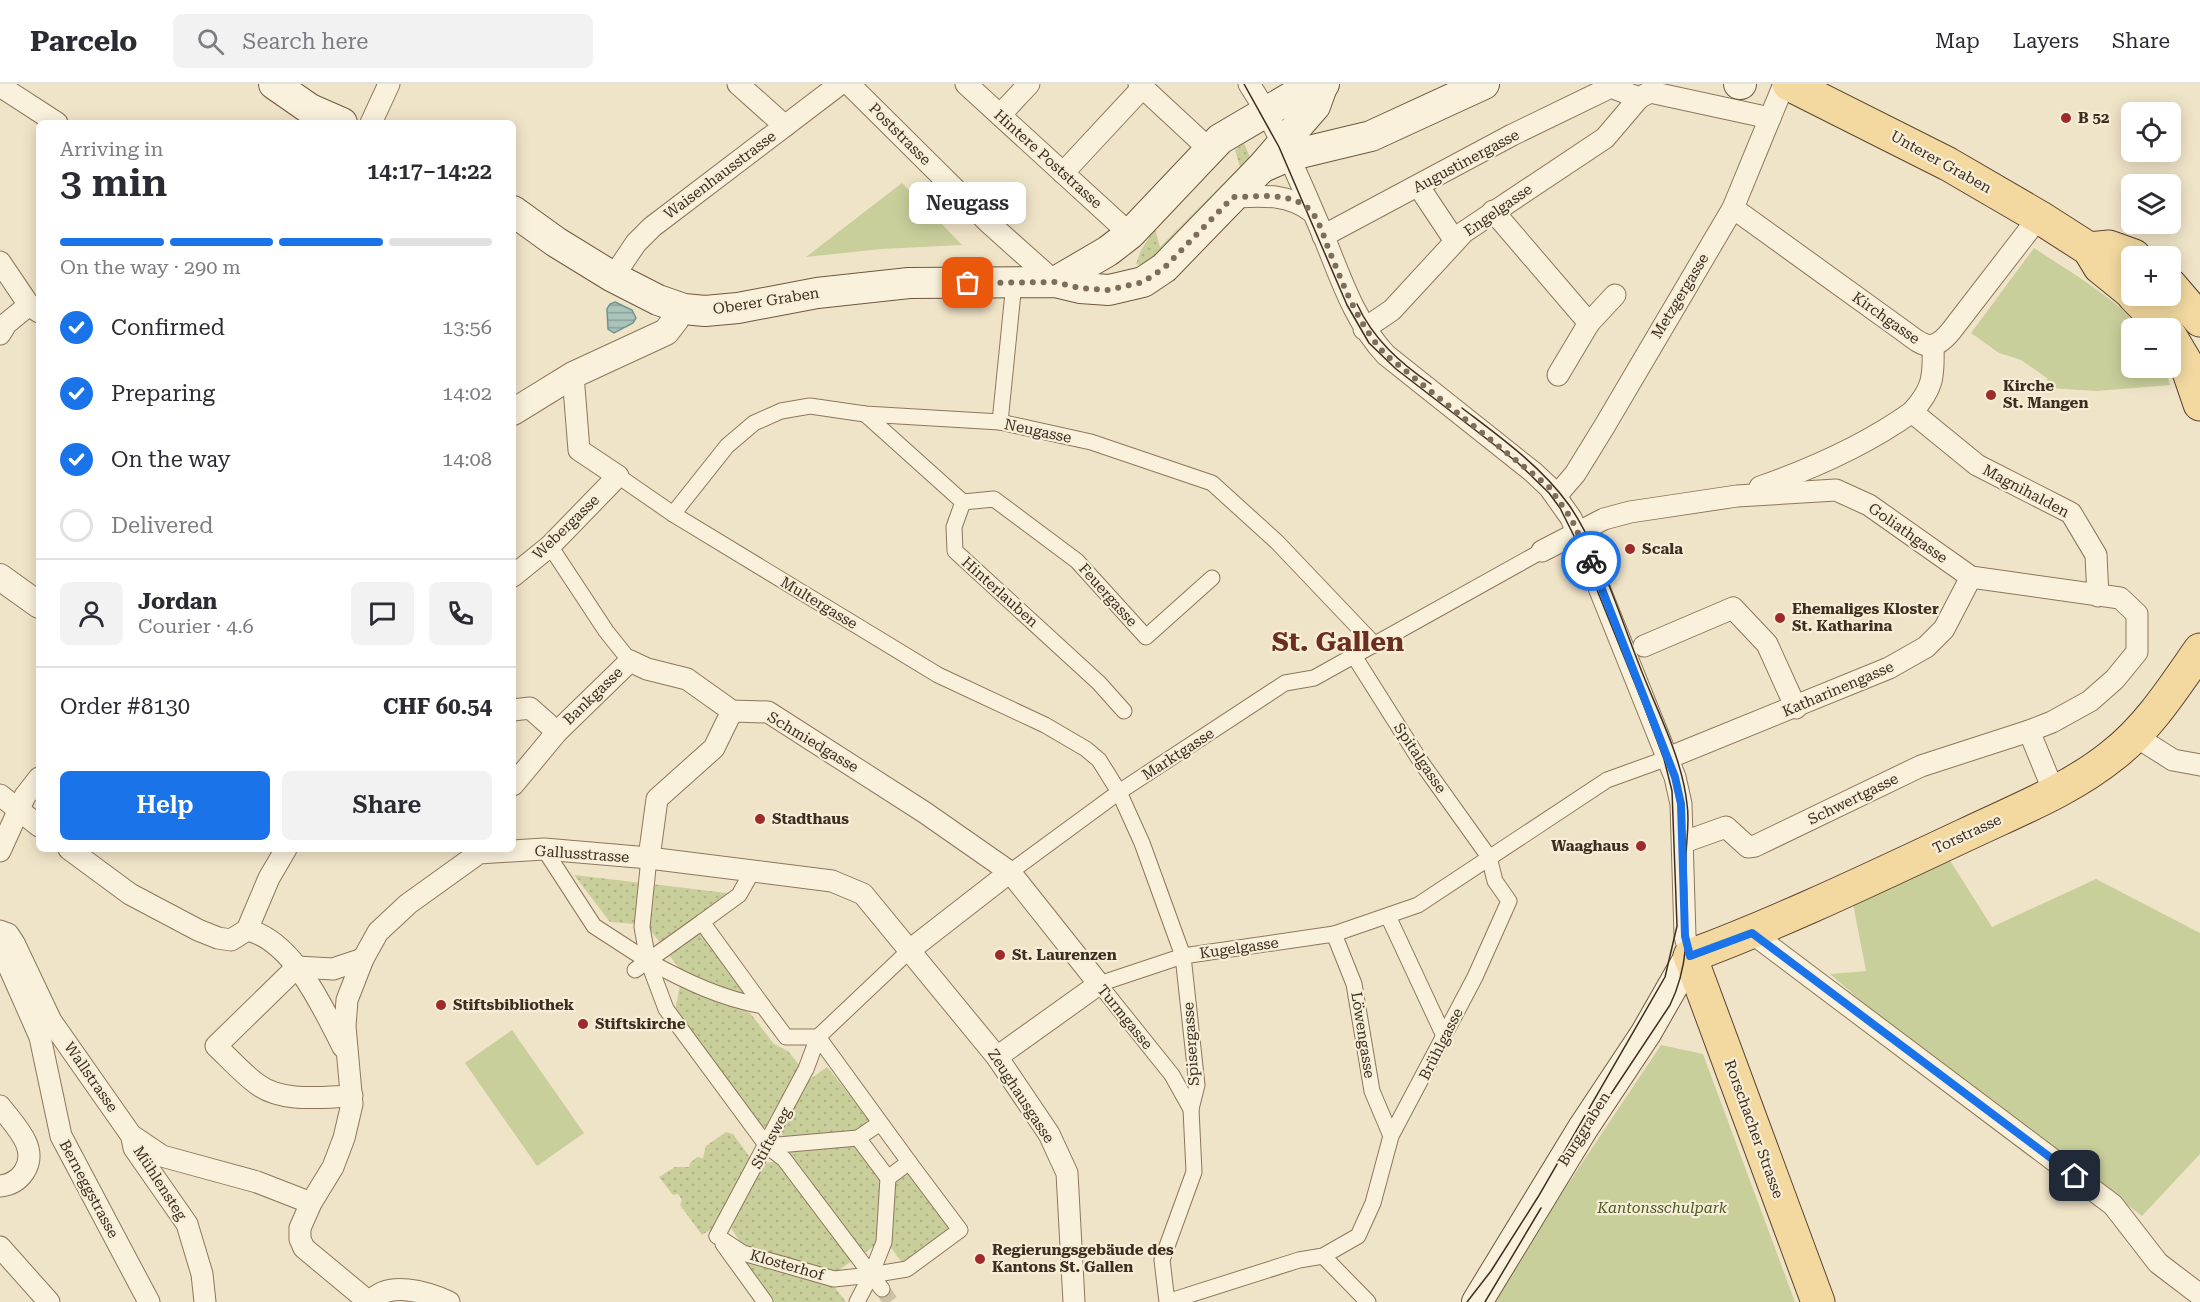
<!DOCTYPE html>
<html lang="en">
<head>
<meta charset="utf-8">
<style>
	:root { --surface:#fff; --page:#f2f2f3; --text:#2b2b33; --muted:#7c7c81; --line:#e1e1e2; --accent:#1a73e8 }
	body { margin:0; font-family:"Roboto Serif",serif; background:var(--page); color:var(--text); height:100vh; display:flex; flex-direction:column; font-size:22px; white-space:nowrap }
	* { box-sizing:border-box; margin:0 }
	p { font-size:20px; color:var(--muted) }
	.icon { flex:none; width:33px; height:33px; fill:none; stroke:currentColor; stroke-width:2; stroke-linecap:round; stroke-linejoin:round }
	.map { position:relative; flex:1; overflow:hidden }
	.sheet { position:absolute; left:36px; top:36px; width:480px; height:732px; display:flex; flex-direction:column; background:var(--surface); border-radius:9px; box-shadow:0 3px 15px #0003 }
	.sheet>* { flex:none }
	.controls { position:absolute; left:2121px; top:18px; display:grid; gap:12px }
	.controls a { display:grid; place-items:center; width:60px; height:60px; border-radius:9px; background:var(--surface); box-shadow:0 3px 15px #0003; font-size:30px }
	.pin { position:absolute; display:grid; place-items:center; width:51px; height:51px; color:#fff; margin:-26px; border-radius:12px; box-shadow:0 3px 9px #0006 }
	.courier { position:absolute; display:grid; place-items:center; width:60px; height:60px; margin:-30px; border:4px solid #1a73e8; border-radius:50%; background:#fff; color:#222; box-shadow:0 2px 8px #0007 }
	.bubble { position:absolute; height:42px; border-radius:9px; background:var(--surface); box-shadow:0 3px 15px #0003; font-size:20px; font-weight:600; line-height:42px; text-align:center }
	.headline em { font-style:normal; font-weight:600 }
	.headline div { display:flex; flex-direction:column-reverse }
	.headline { display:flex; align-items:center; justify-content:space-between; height:102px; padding:0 24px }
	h1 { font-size:39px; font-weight:600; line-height:45px }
	.bar { display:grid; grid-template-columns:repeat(4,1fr); gap:9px 6px; align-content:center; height:72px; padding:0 24px }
	.bar i { height:8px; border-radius:4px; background:var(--line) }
	.bar .on { background:var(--accent) }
	.bar p { grid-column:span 4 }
	.line { display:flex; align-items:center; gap:15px; padding:0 24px; border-top:2px solid var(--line) }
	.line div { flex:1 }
	.round { display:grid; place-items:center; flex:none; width:63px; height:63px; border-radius:9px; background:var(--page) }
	ol { padding:0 24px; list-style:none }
	li { display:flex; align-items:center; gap:18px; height:66px }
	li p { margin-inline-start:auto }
	li .icon { padding:6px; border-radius:50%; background:var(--accent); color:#fff; stroke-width:4 }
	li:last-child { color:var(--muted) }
	li i { width:33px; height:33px; border:3px solid var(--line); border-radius:50% }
	.action { display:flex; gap:12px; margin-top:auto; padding:12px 24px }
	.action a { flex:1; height:69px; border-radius:9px; background:var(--accent); color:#fff; font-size:24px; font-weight:600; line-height:69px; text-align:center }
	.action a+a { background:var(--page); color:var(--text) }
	header { display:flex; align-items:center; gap:36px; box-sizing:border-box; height:84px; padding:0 30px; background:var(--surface); border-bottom:2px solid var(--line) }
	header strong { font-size:28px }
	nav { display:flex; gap:33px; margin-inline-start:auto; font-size:21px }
	.search { width:420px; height:54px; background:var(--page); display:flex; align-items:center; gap:15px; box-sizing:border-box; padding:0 21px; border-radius:9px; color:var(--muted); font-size:22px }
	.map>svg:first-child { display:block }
	.grass { fill:url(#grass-dots) }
	.green { fill:#c9cf9b }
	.water { fill:url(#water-rules); stroke:#6f938a; stroke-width:1.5 }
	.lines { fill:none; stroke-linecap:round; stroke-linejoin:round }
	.pedestrian-tunnel { stroke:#ccc0a6; stroke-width:15; stroke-dasharray:15 8; stroke-linecap:butt }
	.pedestrian-casing { stroke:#8d765c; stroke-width:17 }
	.minor-casing { stroke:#8d765c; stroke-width:23 }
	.tertiary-casing { stroke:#8d765c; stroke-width:28 }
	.secondary-casing { stroke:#6f573f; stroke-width:32 }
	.primary-casing { stroke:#5b4430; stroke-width:35 }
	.pedestrian { stroke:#faf1dc; stroke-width:15 }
	.minor { stroke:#faf1dc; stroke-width:21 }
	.tertiary { stroke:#faf1dc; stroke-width:26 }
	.secondary { stroke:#faf1dc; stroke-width:30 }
	.primary { stroke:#f3d9a0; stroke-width:33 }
	.tram { stroke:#3d2e20; stroke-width:1.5 }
	.done { stroke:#7c6e5b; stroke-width:6; stroke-dasharray:0 10.8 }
	.route { stroke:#1a73e8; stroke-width:8 }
	.poi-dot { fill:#9e2a2b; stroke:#f7eed8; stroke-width:2 }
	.labels { text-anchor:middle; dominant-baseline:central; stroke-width:4.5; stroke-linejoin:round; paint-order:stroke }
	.poi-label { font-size:15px; font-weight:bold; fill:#3d2e20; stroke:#f7eed8; text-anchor:start }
	.street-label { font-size:15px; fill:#3d2e20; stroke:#f7eed8 }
	.park-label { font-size:15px; font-style:italic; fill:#4d5a26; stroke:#f7eed8 }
	.town-label { font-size:27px; font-weight:bold; fill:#6b2e1e; stroke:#f7eed8 }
</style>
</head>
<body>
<header>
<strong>Parcelo</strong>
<div class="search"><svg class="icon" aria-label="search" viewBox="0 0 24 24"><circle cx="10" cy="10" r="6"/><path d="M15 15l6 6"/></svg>Search here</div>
<nav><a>Map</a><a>Layers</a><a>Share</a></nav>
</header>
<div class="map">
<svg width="2200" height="1218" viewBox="0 0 2200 1218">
	<defs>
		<pattern id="grass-dots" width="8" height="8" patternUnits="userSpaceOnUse" patternTransform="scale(1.5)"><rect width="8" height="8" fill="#c9cf9b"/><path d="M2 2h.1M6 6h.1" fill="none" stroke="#aeb285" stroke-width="1.8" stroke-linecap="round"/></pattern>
		<pattern id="water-rules" width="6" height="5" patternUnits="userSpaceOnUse" patternTransform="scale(1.5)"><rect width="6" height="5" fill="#a9c4bc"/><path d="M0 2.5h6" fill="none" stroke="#8ba098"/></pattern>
	</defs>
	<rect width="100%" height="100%" fill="#f0e4c8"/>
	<g class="grass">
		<polygon points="1244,59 1252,78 1154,174 1139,181 1136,180 1141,166 1155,145 1160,163 1240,83 1235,66"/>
		<polygon points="574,791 642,799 635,840 610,838"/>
		<polygon points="652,800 735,810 661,860 648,843"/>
		<polygon points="700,847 747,908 746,913 682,888 669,871"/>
		<polygon points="683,900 750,929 774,960 788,967 799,981 769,1043 762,1044 675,926 680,901"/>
		<polygon points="827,983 872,1038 858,1049 785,1056 781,1049 809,996"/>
		<polygon points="726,1048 733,1050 752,1076 719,1140 702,1151 680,1121 682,1116 678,1110 673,1111 659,1093 675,1083 689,1083 690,1079 697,1073 703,1074 706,1062"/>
		<polygon points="854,1059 883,1100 879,1159 860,1172 788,1074 792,1066"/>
		<polygon points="779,1077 853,1176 835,1189 744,1164 731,1144 765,1079"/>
		<polygon points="909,1088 952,1147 905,1182 888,1160 894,1097"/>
		<polygon points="739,1174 833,1201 846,1218 771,1218"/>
	</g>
	<g class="green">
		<polygon points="902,99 962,161 881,165 806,173"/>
		<path d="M2034,164C2072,189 2110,211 2142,244H2132V284H2165L2170,301L2097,307L2049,304L2047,294L2021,276L1999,269L1971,249Z"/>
		<polygon points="1949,775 1992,843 2096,795 2200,849 2200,1070 2142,1132 1883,936 1830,890 1866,887 1852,815"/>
		<polygon points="512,946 584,1049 537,1082 465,979"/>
		<polygon points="1661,961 1703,970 1795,1218 1489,1218"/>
	</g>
	<polygon class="water" points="615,218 632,226 636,234 633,239 614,249 608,245 607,225 610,220"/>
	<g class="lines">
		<polyline class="pedestrian-tunnel" points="882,1205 891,1218"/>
		<g class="pedestrian-casing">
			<g id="pedestrian">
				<polyline points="865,330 963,418"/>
				<polyline points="1000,338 1014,199"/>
				<polyline points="618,392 673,430 938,591 1045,641 1086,665 1099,676 1119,708 1142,759 1183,872 1197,1001 1191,1025 1194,1088 1162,1176 1167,1218 1299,1176 1323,1172 1358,1152 1373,1119 1391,1052 1475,893 1509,817 1495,797 1489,773 1421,678 1354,572"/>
				<polyline points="963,418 994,415 1077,477 1146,553 1212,494"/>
				<polyline points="963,418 954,443 955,467 1099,599 1124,627"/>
				<polyline points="673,430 727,362 754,339 781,327 810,322 865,330 1000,338 1091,358 1212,399 1277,458 1375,561"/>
				<polyline points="550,462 606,547 630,577"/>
				<polyline points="544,765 594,842 648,877 666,925 767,1062 784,1075 882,1205"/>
				<polyline points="752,788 739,811 702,838 763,922"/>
				<polyline points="1010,788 1119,708 1285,599 1314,594 1542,467"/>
				<polyline points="1388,832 1444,952"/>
				<polyline points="1334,850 1354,900 1372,1007 1391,1052"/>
				<path d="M648,877C685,897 722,915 763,922L786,953H818"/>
				<polyline points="648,877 642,843 649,774"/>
				<polyline points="635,886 702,838"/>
				<polyline points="1191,1025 1172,991 1099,900 1183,872 1334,850 1418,821 1607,696 1668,674"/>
				<polyline points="858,1054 888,1094"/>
				<polyline points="767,1062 858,1054 880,1039"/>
				<polyline points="717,1152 743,1169 834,1195 871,1191 884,1158 888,1094 909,1078 818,953"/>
				<polyline points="717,1152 806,985 818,953 911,865"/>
				<polyline points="723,1160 765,1218"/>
				<polyline points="1323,1172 1368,1218"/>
				<polyline points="857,1218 871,1191 907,1185 960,1146 909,1078"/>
			</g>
		</g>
		<g class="minor-casing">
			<g id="minor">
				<polyline points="738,0 785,42"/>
				<polyline points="849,0 990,140 1055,198"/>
				<polyline points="966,0 1130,150"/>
				<polyline points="1139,0 1209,65"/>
				<path d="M1249,0C1281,49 1303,104 1326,158C1342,198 1356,239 1386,271L1533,388L1549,403L1571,434L1675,693L1681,720L1685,852L1690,872"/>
				<polyline points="0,2 57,39"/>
				<polyline points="1000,31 1029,0"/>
				<polyline points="371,39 389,0"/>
				<polyline points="1063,89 1143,3"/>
				<polyline points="1419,103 1455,157"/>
				<path d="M1233,113C1262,112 1287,109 1311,127"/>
				<path d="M1733,124L1898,243C1921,259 1930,273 1951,247L2039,133"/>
				<polyline points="1493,127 1589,239 1615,211"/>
				<polyline points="1323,152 1512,51 1611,3 1639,14 1650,8 1770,34"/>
				<polyline points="0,178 29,221 39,228"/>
				<polyline points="613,193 636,159 652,143 840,0"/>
				<polyline points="1364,245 1392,226 1464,148 1605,54 1639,14"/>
				<polyline points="0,250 6,240 29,221"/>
				<polyline points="1558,291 1589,239"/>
				<path d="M1912,328C1933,305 1934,293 1933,262"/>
				<path d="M1760,403C1814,384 1866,361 1912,328L1977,381L2071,429L2096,471L2098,512"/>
				<polyline points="1556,412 1575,390 1604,343 1733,124 1784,0"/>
				<polyline points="1542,467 1604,435 1630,428 1737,412 1836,406 1869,421 1971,493 2120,514 2137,530 2137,568 2115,595 2090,617 2052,638 2029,647 2054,708"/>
				<polyline points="513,492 550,462 618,392 579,366 573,291"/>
				<polyline points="1644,562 1733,524 1767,560 1796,624"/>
				<polyline points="513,626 530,624 557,648"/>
				<polyline points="2135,652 2173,676 2200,681"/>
				<polyline points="1668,674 1889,584 1926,563 1944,545 1971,493"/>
				<polyline points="513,701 557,648 630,577 647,585 687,595 732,627 768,628 924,728 1010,788 1099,900 997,973"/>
				<polyline points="0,711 39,742"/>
				<polyline points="1684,758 1726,743 1748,763 1755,762 1921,682 2029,647"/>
				<polyline points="69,765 130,810 198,846 218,854 231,856 247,846 269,794 286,765"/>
				<polyline points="0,767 25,712 39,694"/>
				<polyline points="649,774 657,715 714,664 732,627"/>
				<path d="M247,846C293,856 323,924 343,963"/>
				<polyline points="0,847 8,850 14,859 51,937 131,1051 162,1072 257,1098 311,1119"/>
				<polyline points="1752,849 2113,1121 2158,1179 2200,1211"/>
				<polyline points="0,852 6,876 40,953 61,1052 149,1218"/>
				<polyline points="911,865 1010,788"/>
				<path d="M297,883L216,962C229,974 242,989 257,1000C282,1019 322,1013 352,1012"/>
				<polyline points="297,883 333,885 363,875"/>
				<path d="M0,1022C14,1041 40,1064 24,1088C18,1097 10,1101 0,1102"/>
				<polyline points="132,1054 134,1064 187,1140 202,1190 205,1218"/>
				<polyline points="0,1163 49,1218"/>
				<polyline points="369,1218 304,1164 300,1155 300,1144 311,1119 333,1083 344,1054 352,1020 345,942 347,916 363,875 378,848 408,820 479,769 544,765 649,774 832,797 863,810 997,973 1049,1050 1067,1089 1074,1218"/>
				<path d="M370,1218C388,1196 427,1208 449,1218"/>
			</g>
		</g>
		<g class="tertiary-casing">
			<g id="tertiary">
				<polyline points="513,328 573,291 666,248 676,235 678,224"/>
				<polyline points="0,493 39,521"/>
			</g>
		</g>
		<g class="secondary-casing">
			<g id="secondary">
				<polyline points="274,0 310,25 342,39"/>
				<polyline points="1739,0 1741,0"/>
				<polyline points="1263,83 1288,72 1371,52 1484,0"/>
				<polyline points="513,127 556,158 613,193 658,216 684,225 705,227 738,224 817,209 909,199 1055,198 1080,204 1109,206 1143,198 1164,184 1262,83 1315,22 1323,0"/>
				<polyline points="1055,198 1108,167 1130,150 1220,55 1300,8 1324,0"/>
				<polyline points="1477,1218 1583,1044 1646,949 1690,872"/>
			</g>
		</g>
		<g class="primary-casing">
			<g id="primary">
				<polyline points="1789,0 1948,80 2039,133 2089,165 2100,183 2132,209"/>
				<polyline points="2089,165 2109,163 2134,172"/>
				<polyline points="2170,201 2200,236"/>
				<polyline points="2134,212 2166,244"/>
				<polyline points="2170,252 2186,279 2200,320"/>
				<path d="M1818,1218L1690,872C1784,837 1875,793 1965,751C2015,727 2070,706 2113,671C2149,643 2174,603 2200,566"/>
			</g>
		</g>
		<use href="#pedestrian" class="pedestrian"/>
		<use href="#minor" class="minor"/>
		<use href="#tertiary" class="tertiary"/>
		<use href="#secondary" class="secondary"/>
		<use href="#primary" class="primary"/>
		<g class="tram">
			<polyline points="1244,0 1279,63 1347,221 1369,259 1396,285 1518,379 1549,409 1560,424 1580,464 1644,622 1664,675 1672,707 1677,842 1665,893 1538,1113 1491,1187 1467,1218"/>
			<path d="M1357,220C1373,255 1400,279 1431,300"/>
			<path d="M1462,324C1500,353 1541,382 1569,421C1598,462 1621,535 1640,583C1657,627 1682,673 1687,720C1690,738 1686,756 1686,774C1686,825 1693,874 1670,921L1595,1034"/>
			<polyline points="1485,1218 1541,1124"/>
		</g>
	</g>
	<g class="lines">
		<path class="done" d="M968,199L1055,198L1080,204L1109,206L1143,198L1164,184L1233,113C1259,113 1288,107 1309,125C1320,135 1325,158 1331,171C1346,207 1359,242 1386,271L1549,403L1571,434L1591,477"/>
		<polyline class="route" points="1591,477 1675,693 1681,720 1685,852 1690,872 1752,849 2075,1092"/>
	</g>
	<g class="poi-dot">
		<circle cx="2066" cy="34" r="6"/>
		<circle cx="1991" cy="311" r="6"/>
		<circle cx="1630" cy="465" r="6"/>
		<circle cx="1780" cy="534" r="6"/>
		<circle cx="760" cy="735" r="6"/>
		<circle cx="1641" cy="762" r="6"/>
		<circle cx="1000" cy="871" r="6"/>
		<circle cx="441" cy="921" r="6"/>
		<circle cx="583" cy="940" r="6"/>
		<circle cx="980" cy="1175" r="6"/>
	</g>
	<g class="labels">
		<g class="poi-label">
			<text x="2078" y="34">B 52</text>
			<text x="2003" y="302">Kirche<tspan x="2003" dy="17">St. Mangen</tspan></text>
			<text x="1642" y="465">Scala</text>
			<text x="1792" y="525">Ehemaliges Kloster<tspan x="1792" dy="17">St. Katharina</tspan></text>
			<text x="772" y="735">Stadthaus</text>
			<text x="1629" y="762" text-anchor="end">Waaghaus</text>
			<text x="1012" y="871">St. Laurenzen</text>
			<text x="453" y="921">Stiftsbibliothek</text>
			<text x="595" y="940">Stiftskirche</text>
			<text x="992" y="1166">Regierungsgebäude des<tspan x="992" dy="17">Kantons St. Gallen</tspan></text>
		</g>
		<g class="street-label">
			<text transform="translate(900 50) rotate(45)">Poststrasse</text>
			<text transform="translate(1048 75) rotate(42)">Hintere Poststrasse</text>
			<text transform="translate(1466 77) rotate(-28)">Augustinergasse</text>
			<text transform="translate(1941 78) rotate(29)">Unterer Graben</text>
			<text transform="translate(720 91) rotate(-37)">Waisenhausstrasse</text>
			<text transform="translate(1498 126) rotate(-35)">Engelgasse</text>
			<text transform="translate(1680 212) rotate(-59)">Metzgergasse</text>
			<text transform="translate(766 217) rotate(-9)">Oberer Graben</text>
			<text transform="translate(1886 234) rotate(35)">Kirchgasse</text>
			<text transform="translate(1038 347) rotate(12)">Neugasse</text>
			<text transform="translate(2026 407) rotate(28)">Magnihalden</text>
			<text transform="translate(566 443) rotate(-44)">Webergasse</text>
			<text transform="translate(1908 449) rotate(35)">Goliathgasse</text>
			<text transform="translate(1000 508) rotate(42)">Hinterlauben</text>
			<text transform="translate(1108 511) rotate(48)">Feuergasse</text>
			<text transform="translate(819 519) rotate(31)">Multergasse</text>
			<text transform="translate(1838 605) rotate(-23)">Katharinengasse</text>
			<text transform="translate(593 612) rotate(-44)">Bankgasse</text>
			<text transform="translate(813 658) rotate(31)">Schmiedgasse</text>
			<text transform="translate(1178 670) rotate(-33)">Marktgasse</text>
			<text transform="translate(1420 674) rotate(56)">Spitalgasse</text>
			<text transform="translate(1853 715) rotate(-26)">Schwertgasse</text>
			<text transform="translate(1967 750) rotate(-25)">Torstrasse</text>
			<text transform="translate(582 770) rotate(4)">Gallusstrasse</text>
			<text transform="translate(1239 864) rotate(-8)">Kugelgasse</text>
			<text transform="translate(1125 933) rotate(51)">Turmgasse</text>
			<text transform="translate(1363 951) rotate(81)">Löwengasse</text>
			<text transform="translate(1191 960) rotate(-94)">Spisergasse</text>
			<text transform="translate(1441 960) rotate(-63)">Brühlgasse</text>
			<text transform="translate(91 993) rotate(55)">Wallstrasse</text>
			<text transform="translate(1021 1012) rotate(57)">Zeughausgasse</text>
			<text transform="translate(1584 1045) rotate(-58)">Burggraben</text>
			<text transform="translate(1754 1045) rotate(70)">Rorschacher Strasse</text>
			<text transform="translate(771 1054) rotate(-62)">Stiftsweg</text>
			<text transform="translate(160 1099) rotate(57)">Mühlensteg</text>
			<text transform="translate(89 1105) rotate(62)">Berneggstrasse</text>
			<text transform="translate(787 1181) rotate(16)">Klosterhof</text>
		</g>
		<g class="park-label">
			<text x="1662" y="1124">Kantonsschulpark</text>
		</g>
		<g class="town-label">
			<text x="1338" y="558">St. Gallen</text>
		</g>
	</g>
</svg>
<div class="controls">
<a><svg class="icon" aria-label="locate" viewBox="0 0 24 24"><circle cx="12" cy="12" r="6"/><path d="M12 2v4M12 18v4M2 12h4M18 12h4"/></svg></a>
<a><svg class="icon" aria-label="layers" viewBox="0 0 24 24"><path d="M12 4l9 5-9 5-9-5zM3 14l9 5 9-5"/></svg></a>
<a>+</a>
<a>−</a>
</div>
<div class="pin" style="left:968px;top:199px;background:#ea580c"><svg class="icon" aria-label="bag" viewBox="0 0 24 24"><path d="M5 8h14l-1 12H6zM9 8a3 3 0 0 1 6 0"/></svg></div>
<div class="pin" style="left:2075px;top:1092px;background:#1f2937"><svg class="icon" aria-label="home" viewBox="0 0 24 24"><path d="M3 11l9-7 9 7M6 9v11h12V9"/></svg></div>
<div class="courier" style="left:1591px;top:477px"><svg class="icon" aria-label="bike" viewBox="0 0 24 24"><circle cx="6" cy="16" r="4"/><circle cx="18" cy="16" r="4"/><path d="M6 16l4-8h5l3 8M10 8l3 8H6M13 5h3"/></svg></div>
<div class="bubble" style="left:909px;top:98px;width:117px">Neugass</div>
<section class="sheet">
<div class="headline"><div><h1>3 min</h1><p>Arriving in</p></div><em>14:17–14:22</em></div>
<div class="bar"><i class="on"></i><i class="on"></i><i class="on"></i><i></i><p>On the way · 290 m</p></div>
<ol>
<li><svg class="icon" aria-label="check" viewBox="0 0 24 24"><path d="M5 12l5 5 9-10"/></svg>Confirmed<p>13:56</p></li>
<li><svg class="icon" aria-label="check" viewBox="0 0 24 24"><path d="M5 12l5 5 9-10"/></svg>Preparing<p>14:02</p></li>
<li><svg class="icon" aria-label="check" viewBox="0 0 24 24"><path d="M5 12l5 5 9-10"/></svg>On the way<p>14:08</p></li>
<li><i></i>Delivered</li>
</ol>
<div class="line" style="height:108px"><a class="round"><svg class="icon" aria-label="person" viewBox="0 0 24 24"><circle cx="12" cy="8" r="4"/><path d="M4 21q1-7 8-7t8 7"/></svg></a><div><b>Jordan</b><p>Courier · 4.6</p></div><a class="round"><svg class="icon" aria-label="chat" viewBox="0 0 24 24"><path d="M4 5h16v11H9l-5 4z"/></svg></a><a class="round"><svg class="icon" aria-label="phone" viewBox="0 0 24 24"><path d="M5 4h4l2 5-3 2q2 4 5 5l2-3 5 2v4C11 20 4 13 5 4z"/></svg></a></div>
<div class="line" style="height:78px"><div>Order #8130</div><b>CHF 60.54</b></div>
<div class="action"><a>Help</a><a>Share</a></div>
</section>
</div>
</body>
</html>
